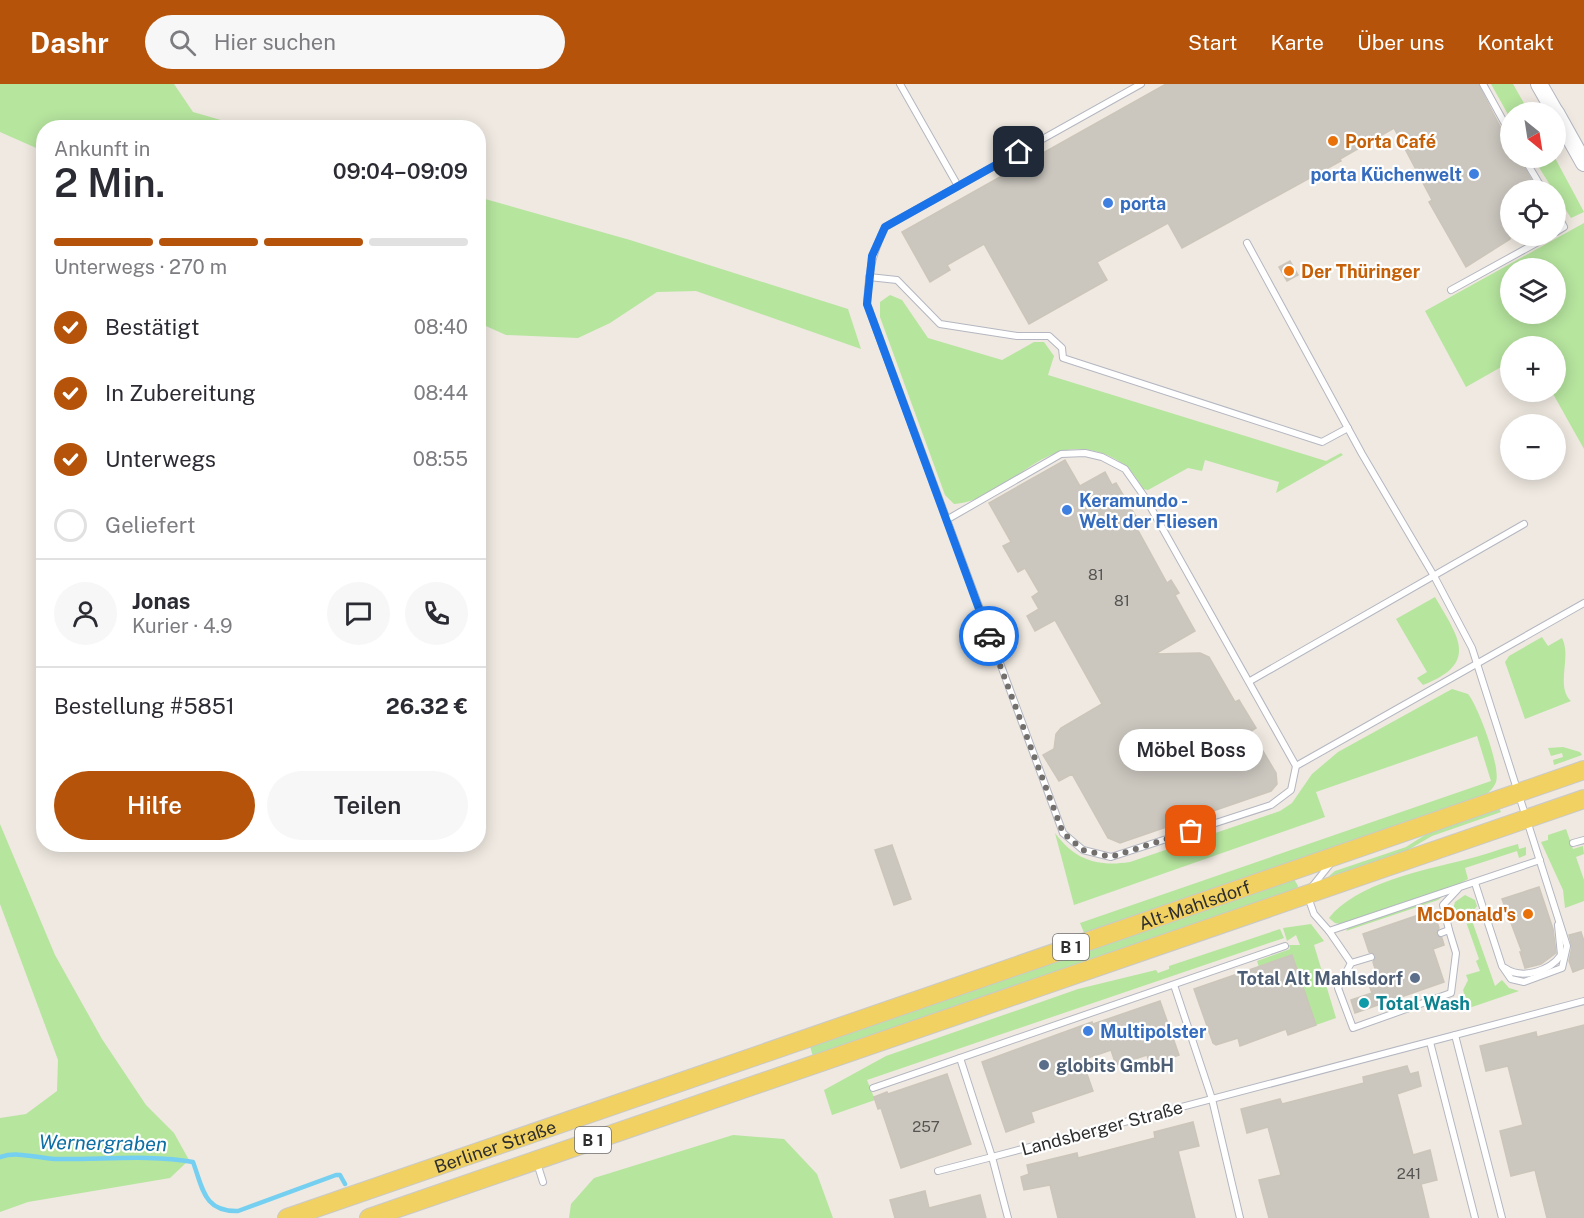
<!DOCTYPE html>
<html lang="de">
<head>
<meta charset="utf-8">
<style>
	:root { --surface:#fff; --page:#f7f7f7; --text:#2b2b33; --muted:#7c7c81; --line:#e1e1e2; --accent:#b45309 }
	body { margin:0; font-family:"Public Sans",sans-serif; background:var(--page); color:var(--text); height:100vh; display:flex; flex-direction:column; font-size:22px; white-space:nowrap }
	* { box-sizing:border-box; margin:0 }
	p { font-size:20px; color:var(--muted) }
	.icon { flex:none; width:33px; height:33px; fill:none; stroke:currentColor; stroke-width:2; stroke-linecap:round; stroke-linejoin:round }
	.map { position:relative; flex:1; overflow:hidden }
	.panel { position:absolute; left:36px; top:36px; width:450px; height:732px; display:flex; flex-direction:column; background:var(--surface); border-radius:24px; box-shadow:0 3px 15px #0003 }
	.panel>* { flex:none }
	.needle { width:39px; rotate:150deg }
	.buttons { position:absolute; left:1500px; top:18px; display:grid; gap:12px }
	.buttons a { display:grid; place-items:center; width:66px; height:66px; border-radius:50%; background:var(--surface); box-shadow:0 3px 15px #0003; font-size:30px }
	.pin { position:absolute; display:grid; place-items:center; width:51px; height:51px; color:#fff; margin:-26px; border-radius:12px; box-shadow:0 3px 9px #0006 }
	.courier { position:absolute; display:grid; place-items:center; width:60px; height:60px; margin:-30px; border:4px solid #1a73e8; border-radius:50%; background:#fff; color:#222; box-shadow:0 2px 8px #0007 }
	.bubble { position:absolute; height:42px; border-radius:21px; background:var(--surface); box-shadow:0 3px 15px #0003; font-size:20px; font-weight:600; line-height:42px; text-align:center }
	.headline em { font-style:normal; font-weight:600 }
	.headline div { display:flex; flex-direction:column-reverse }
	.headline { display:flex; align-items:center; justify-content:space-between; height:102px; padding:0 18px }
	h1 { font-size:39px; font-weight:600; line-height:45px }
	.bar { display:grid; grid-template-columns:repeat(4,1fr); gap:9px 6px; align-content:center; height:72px; padding:0 18px }
	.bar i { height:8px; border-radius:4px; background:var(--line) }
	.bar .selected { background:var(--accent) }
	.bar p { grid-column:span 4 }
	.line { display:flex; align-items:center; gap:15px; padding:0 18px; border-top:2px solid var(--line) }
	.line div { flex:1 }
	.round { display:grid; place-items:center; flex:none; width:63px; height:63px; border-radius:32px; background:var(--page) }
	ol { padding:0 18px; list-style:none }
	li { display:flex; align-items:center; gap:18px; height:66px }
	li p { margin-inline-start:auto }
	li .icon { padding:6px; border-radius:50%; background:var(--accent); color:#fff; stroke-width:4 }
	li:last-child { color:var(--muted) }
	li i { width:33px; height:33px; border:3px solid var(--line); border-radius:50% }
	.action { display:flex; gap:12px; margin-top:auto; padding:12px 18px }
	.action a { flex:1; height:69px; border-radius:36px; background:var(--accent); color:#fff; font-size:24px; font-weight:600; line-height:69px; text-align:center }
	.action a+a { background:var(--page); color:var(--text) }
	header { display:flex; align-items:center; gap:36px; box-sizing:border-box; height:84px; padding:0 30px; background:var(--accent); color:#fff }
	header strong { font-size:28px }
	nav { display:flex; gap:33px; margin-inline-start:auto; font-size:21px }
	.search { width:420px; height:54px; background:var(--page); display:flex; align-items:center; gap:15px; box-sizing:border-box; padding:0 21px; border-radius:33px; color:var(--muted); font-size:22px }
	.map>svg:first-child { display:block }
	.green { fill:#b6e59e; fill-rule:evenodd }
	.lines { fill:none; stroke-linecap:round; stroke-linejoin:round }
	.stream { stroke:#75cff0; stroke-width:4.5 }
	.building { fill:#cbc7bf; stroke:#cbc5ba; stroke-width:1.5 }
	.lane-casing { stroke:#b4b7c1; stroke-width:8 }
	.secondary-casing { stroke:#b4b7c1; stroke-width:18 }
	.primary-casing { stroke:#c9c9c9; stroke-width:20 }
	.lane { stroke:#fff; stroke-width:6 }
	.secondary { stroke:#fff; stroke-width:16 }
	.primary { stroke:#f2d163; stroke-width:18 }
	.done { stroke:#726f6d; stroke-width:6; stroke-dasharray:0 10.8 }
	.route { stroke:#1a73e8; stroke-width:8 }
	.food-dot { fill:#e8710a; stroke:#fff; stroke-width:2 }
	.shop-dot { fill:#3f7fe0; stroke:#fff; stroke-width:2 }
	.service-dot { fill:#5c6f8a; stroke:#fff; stroke-width:2 }
	.culture-dot { fill:#0f9aa8; stroke:#fff; stroke-width:2 }
	.labels { text-anchor:middle; dominant-baseline:central; stroke-width:4.5; stroke-linejoin:round; paint-order:stroke }
	.number-label { font-size:15px; fill:#555452 }
	.shield { fill:#fff; stroke:#6d6d6d; stroke-width:1.5 }
	.shield-label { font-size:16px; font-weight:bold; fill:#2e2e2e }
	.food-label { font-size:18px; font-weight:bold; fill:#c56008; stroke:#fff; text-anchor:start }
	.shop-label { font-size:18px; font-weight:bold; fill:#366cbe; stroke:#fff; text-anchor:start }
	.street-label { font-size:18px; fill:#2e2e2e; stroke:#fff }
	.service-label { font-size:18px; font-weight:bold; fill:#4e5e75; stroke:#fff; text-anchor:end }
	.culture-label { font-size:18px; font-weight:bold; fill:#0d838f; stroke:#fff; text-anchor:start }
	.water-label { font-size:20px; font-style:italic; fill:#0d6fa3; stroke:#fff }
</style>
</head>
<body>
<header>
<strong>Dashr</strong>
<div class="search"><svg class="icon" aria-label="search" viewBox="0 0 24 24"><circle cx="10" cy="10" r="6"/><path d="M15 15l6 6"/></svg>Hier suchen</div>
<nav><a>Start</a><a>Karte</a><a>Über uns</a><a>Kontakt</a></nav>
</header>
<div class="map">
<svg width="1584" height="1134" viewBox="0 0 1584 1134">
	<rect width="100%" height="100%" fill="#efe9e1"/>
	<g class="green">
		<polygon points="0,0 174,0 193,28 245,43 44,44 43,67 0,48"/>
		<polygon points="1491,0 1513,0 1529,28 1510,28 1510,34"/>
		<polygon points="1533,74 1555,74 1584,128 1571,134"/>
		<polygon points="478,113 630,156 848,225 861,265 696,207 657,208 610,239 578,254 506,251 479,239"/>
		<path d="M1584,139V365L1552,308H1556V262H1510V278L1466,303L1425,227ZM1510,184H1556V230H1510Z"/>
		<path d="M890,211L902,216L928,254L1002,276L1034,258H1044L1054,272L1048,291L1326,377L1341,369L1343,371L1276,409L1279,398L1205,376L1202,387L1188,384L1148,406L1143,405C1133,387 1125,379 1107,371C1043,344 1011,416 954,420L945,411L880,233V218Z"/>
		<path d="M1435,513C1458,553 1480,579 1423,601L1417,594L1427,588L1396,535Z"/>
		<path d="M1542,553L1548,562L1562,554C1572,573 1555,602 1571,617L1525,635L1505,578L1509,572Z"/>
		<path d="M1452,605L1468,610C1478,622 1501,683 1496,698C1493,706 1487,710 1480,714L1085,851L1080,839L1491,697L1477,652L1316,708L1325,733L1074,821L1055,749C1075,776 1097,783 1130,778L1280,727L1292,719L1312,690L1338,668Z"/>
		<polygon points="1563,663 1580,668 1582,671 1554,681 1553,676 1563,673 1562,669 1551,672 1548,664"/>
		<polygon points="1499,724 1501,728 1432,752 1401,770 1328,793 1335,787 1406,763 1428,749"/>
		<polygon points="0,740 55,871 102,955 146,1021 174,1049 189,1076 170,1094 28,1118 0,1128 0,1034 26,1030 57,1007 58,976 0,820"/>
		<polygon points="1566,745 1573,765 1583,762 1584,770 1576,773 1584,796 1584,817 1565,824 1563,806 1541,758 1548,756 1548,751"/>
		<path d="M1518,760L1519,765L1526,763V771L1519,774L1517,767L1465,784L1468,795L1457,801L1340,840L1335,839L1329,834C1355,800 1423,786 1464,776C1482,772 1499,765 1518,760Z"/>
		<polygon points="1294,795 1298,802 1297,806 813,973 810,962"/>
		<polygon points="1465,811 1475,816 1477,822 1470,831 1495,902 1502,896 1509,904 1519,907 1469,924 1463,906 1468,896 1466,891 1480,887 1476,877 1479,875 1464,832 1452,836 1451,832 1455,818"/>
		<polygon points="1443,812 1438,816 1346,847 1348,844"/>
		<polygon points="1311,840 1324,857 1314,861 1336,934 1316,941 1292,871 1259,883 1257,877 1290,865 1289,861 1300,861 1296,851 1287,857 1283,844"/>
		<polygon points="1280,845 1284,854 867,996 875,1016 832,1031 824,1006 886,972 1078,905 1156,886 1158,889 1169,885 1169,882"/>
		<polygon points="733,1051 784,1055 817,1090 833,1134 569,1134 571,1120 594,1094"/>
	</g>
	<g class="lines">
		<path class="stream" d="M0,1073C18,1067 36,1074 55,1075C100,1076 149,1070 193,1078C203,1105 204,1128 238,1127L336,1091H340L345,1100"/>
	</g>
	<g class="building">
		<polygon points="1166,0 1478,0 1505,52 1510,55 1510,74 1519,74 1537,106 1510,106 1510,155 1466,183 1429,118 1432,116 1394,44 1340,75 1341,77 1182,164 1168,139 1097,178 1107,196 1029,240 984,160 947,181 950,186 930,198 902,148"/>
		<polygon points="1290,177 1298,191 1287,197 1279,183"/>
		<polygon points="1065,376 1080,402 1105,388 1112,401 1116,399 1138,436 1134,439 1167,499 1171,496 1179,509 1175,511 1195,547 1155,570 1200,569 1209,573 1235,618 1239,616 1256,644 1251,647 1276,689 1277,700 1271,707 1120,759 1108,754 1072,690 1059,697 1043,671 1054,665 1056,650 1061,644 1102,620 1055,536 1035,547 1027,532 1039,525 1032,513 1039,508 1025,484 1018,488 1003,462 1011,458 989,419"/>
		<polygon points="892,761 911,815 894,821 875,766"/>
		<polygon points="1539,803 1553,845 1556,869 1541,880 1525,884 1520,868 1522,868 1502,815"/>
		<polygon points="1433,826 1439,844 1436,850 1442,854 1444,861 1433,865 1444,898 1355,929 1351,916 1372,909 1368,898 1378,894 1373,878 1376,871 1369,868 1363,850"/>
		<polygon points="1581,848 1584,857 1584,884 1573,888 1569,877 1572,863 1569,851"/>
		<polygon points="1292,871 1316,941 1288,951 1286,945 1240,962 1238,954 1216,961 1213,959 1194,905"/>
		<polygon points="1160,917 1179,971 1150,981 1147,971 1116,981 1111,966 1082,976 1093,1007 1031,1028 1034,1038 1006,1048 982,978 1092,938 1093,940"/>
		<polygon points="1584,941 1584,1134 1547,1134 1535,1086 1511,1092 1500,1047 1523,1041 1508,982 1486,987 1480,962 1536,948 1537,953"/>
		<polygon points="1407,982 1410,990 1418,988 1421,1002 1397,1010 1413,1071 1430,1066 1437,1096 1421,1100 1429,1134 1269,1134 1259,1096 1281,1091 1268,1043 1247,1049 1241,1025 1280,1015 1282,1020 1364,999 1363,993"/>
		<polygon points="947,990 971,1060 901,1084 881,1024 878,1025 874,1013 887,1008 888,1010"/>
		<polygon points="1193,1038 1199,1062 1178,1067 1195,1134 1058,1134 1050,1101 1024,1106 1021,1093 1029,1090 1027,1081 1077,1069 1078,1074 1155,1054 1154,1048"/>
		<polygon points="925,1107 929,1124 980,1111 986,1134 895,1134 890,1116"/>
	</g>
	<g class="lines">
		<g class="lane-casing">
			<g id="lane">
				<polyline points="900,0 958,102"/>
				<path d="M1141,0L885,143C871,173 869,187 867,220L1063,749L1083,766L1111,773L1271,721L1291,706L1296,682L1584,519"/>
				<polyline points="1483,0 1510,49"/>
				<polyline points="1524,74 1543,106"/>
				<polyline points="1556,128 1564,143 1556,148"/>
				<polyline points="1247,159 1362,370 1434,492 1472,564 1567,862 1562,884 1524,898 1511,895 1502,882 1475,799"/>
				<polyline points="869,193 897,196 940,240 1017,252 1049,252 1062,264 1063,274 1322,358 1348,344"/>
				<polyline points="1451,206 1549,152"/>
				<polyline points="948,435 1061,370 1085,369 1102,373 1125,385 1146,415 1296,682"/>
				<polyline points="1250,597 1524,440"/>
				<polyline points="1573,759 1584,756"/>
				<polyline points="1311,804 1331,779"/>
				<polyline points="1308,813 1314,830 1329,847 1540,776"/>
				<polyline points="1329,847 1351,879 1371,873"/>
				<polyline points="1441,849 1449,846 1443,821 1458,805"/>
				<polyline points="1351,879 1338,904 1353,944 1451,909 1456,869 1449,846"/>
				<path d="M1505,884C1522,896 1550,887 1561,871L1558,841"/>
				<polyline points="1174,901 1212,1015 1240,1134"/>
				<polyline points="1455,951 1502,1134"/>
				<polyline points="1430,958 1475,1134"/>
				<polyline points="873,1004 1285,862"/>
				<polyline points="537,1079 543,1098"/>
				<polyline points="938,1087 992,1073 960,974"/>
				<polyline points="1008,1134 992,1073 1584,917"/>
			</g>
		</g>
		<g class="secondary-casing">
			<g id="secondary">
				<polyline points="1539,0 1555,28"/>
				<polyline points="1556,29 1584,79"/>
			</g>
		</g>
		<g class="primary-casing">
			<g id="primary">
				<path id="s1" d="M287,1134L1584,686"/>
				<polyline points="369,1134 1584,715"/>
			</g>
		</g>
		<use href="#lane" class="lane"/>
		<use href="#secondary" class="secondary"/>
		<use href="#primary" class="primary"/>
	</g>
	<g class="lines">
		<polyline class="done" points="989,552 1063,749 1083,766 1111,773 1191,747"/>
		<polyline class="route" points="989,552 867,220 872,172 885,143 1019,68"/>
	</g>
	<g class="food-dot">
		<circle cx="1333" cy="57" r="6"/>
		<circle cx="1289" cy="187" r="6"/>
		<circle cx="1528" cy="830" r="6"/>
	</g>
	<g class="shop-dot">
		<circle cx="1474" cy="90" r="6"/>
		<circle cx="1108" cy="119" r="6"/>
		<circle cx="1067" cy="426" r="6"/>
		<circle cx="1088" cy="947" r="6"/>
	</g>
	<g class="service-dot">
		<circle cx="1415" cy="894" r="6"/>
		<circle cx="1044" cy="981" r="6"/>
	</g>
	<circle class="culture-dot" cx="1364" cy="919" r="6"/>
	<g class="labels">
		<g class="number-label">
			<text x="1096" y="490">81</text>
			<text x="1122" y="516">81</text>
			<text x="926" y="1042">257</text>
			<text x="1409" y="1089">241</text>
		</g>
		<g class="shield">
			<rect x="1053" y="850" width="36" height="26" rx="4.5"/>
			<rect x="575" y="1043" width="36" height="26" rx="4.5"/>
		</g>
		<g class="shield-label">
			<text x="1071" y="863">B 1</text>
			<text x="593" y="1056">B 1</text>
		</g>
		<g class="food-label">
			<text x="1345" y="57">Porta Café</text>
			<text x="1301" y="187">Der Thüringer</text>
			<text x="1516" y="830" text-anchor="end">McDonald's</text>
		</g>
		<g class="shop-label">
			<text x="1462" y="90" text-anchor="end">porta Küchenwelt</text>
			<text x="1120" y="119">porta</text>
			<text x="1079" y="416">Keramundo -<tspan x="1079" dy="21">Welt der Fliesen</tspan></text>
			<text x="1100" y="947">Multipolster</text>
		</g>
		<g class="street-label">
			<text stroke="none"><textPath href="#s1" startOffset="960">Alt-Mahlsdorf</textPath></text>
			<text transform="translate(1102 1044) rotate(-15)">Landsberger Straße</text>
			<text stroke="none"><textPath href="#s1" startOffset="220">Berliner Straße</textPath></text>
		</g>
		<g class="service-label">
			<text x="1403" y="894">Total Alt Mahlsdorf</text>
			<text x="1056" y="981" text-anchor="start">globits GmbH</text>
		</g>
		<g class="culture-label">
			<text x="1376" y="919">Total Wash</text>
		</g>
		<g class="water-label">
			<text transform="translate(103 1059) rotate(1)">Wernergraben</text>
		</g>
	</g>
</svg>
<div class="buttons">
<a><svg class="needle" viewBox="-14 -14 28 28"><path d="M0-13l5 13h-10z" fill="#e53935"/><path d="M0 13l5-13h-10z" fill="#7c7c81"/></svg></a>
<a><svg class="icon" aria-label="locate" viewBox="0 0 24 24"><circle cx="12" cy="12" r="6"/><path d="M12 2v4M12 18v4M2 12h4M18 12h4"/></svg></a>
<a><svg class="icon" aria-label="layers" viewBox="0 0 24 24"><path d="M12 4l9 5-9 5-9-5zM3 14l9 5 9-5"/></svg></a>
<a>+</a>
<a>−</a>
</div>
<div class="pin" style="left:1191px;top:747px;background:#ea580c"><svg class="icon" aria-label="bag" viewBox="0 0 24 24"><path d="M5 8h14l-1 12H6zM9 8a3 3 0 0 1 6 0"/></svg></div>
<div class="pin" style="left:1019px;top:68px;background:#1f2937"><svg class="icon" aria-label="home" viewBox="0 0 24 24"><path d="M3 11l9-7 9 7M6 9v11h12V9"/></svg></div>
<div class="courier" style="left:989px;top:552px"><svg class="icon" aria-label="car" viewBox="0 0 24 24"><path d="M5 17H2v-5l4-1 3-4h7l3 4 3 1v5h-3M9 17h6M6 11h13"/><circle cx="7" cy="17" r="2"/><circle cx="17" cy="17" r="2"/></svg></div>
<div class="bubble" style="left:1119px;top:645px;width:144px">Möbel Boss</div>
<section class="panel">
<div class="headline"><div><h1>2 Min.</h1><p>Ankunft in</p></div><em>09:04–09:09</em></div>
<div class="bar"><i class="selected"></i><i class="selected"></i><i class="selected"></i><i></i><p>Unterwegs · 270 m</p></div>
<ol>
<li><svg class="icon" aria-label="check" viewBox="0 0 24 24"><path d="M5 12l5 5 9-10"/></svg>Bestätigt<p>08:40</p></li>
<li><svg class="icon" aria-label="check" viewBox="0 0 24 24"><path d="M5 12l5 5 9-10"/></svg>In Zubereitung<p>08:44</p></li>
<li><svg class="icon" aria-label="check" viewBox="0 0 24 24"><path d="M5 12l5 5 9-10"/></svg>Unterwegs<p>08:55</p></li>
<li><i></i>Geliefert</li>
</ol>
<div class="line" style="height:108px"><a class="round"><svg class="icon" aria-label="person" viewBox="0 0 24 24"><circle cx="12" cy="8" r="4"/><path d="M4 21q1-7 8-7t8 7"/></svg></a><div><b>Jonas</b><p>Kurier · 4.9</p></div><a class="round"><svg class="icon" aria-label="chat" viewBox="0 0 24 24"><path d="M4 5h16v11H9l-5 4z"/></svg></a><a class="round"><svg class="icon" aria-label="phone" viewBox="0 0 24 24"><path d="M5 4h4l2 5-3 2q2 4 5 5l2-3 5 2v4C11 20 4 13 5 4z"/></svg></a></div>
<div class="line" style="height:78px"><div>Bestellung #5851</div><b>26.32 €</b></div>
<div class="action"><a>Hilfe</a><a>Teilen</a></div>
</section>
</div>
</body>
</html>
